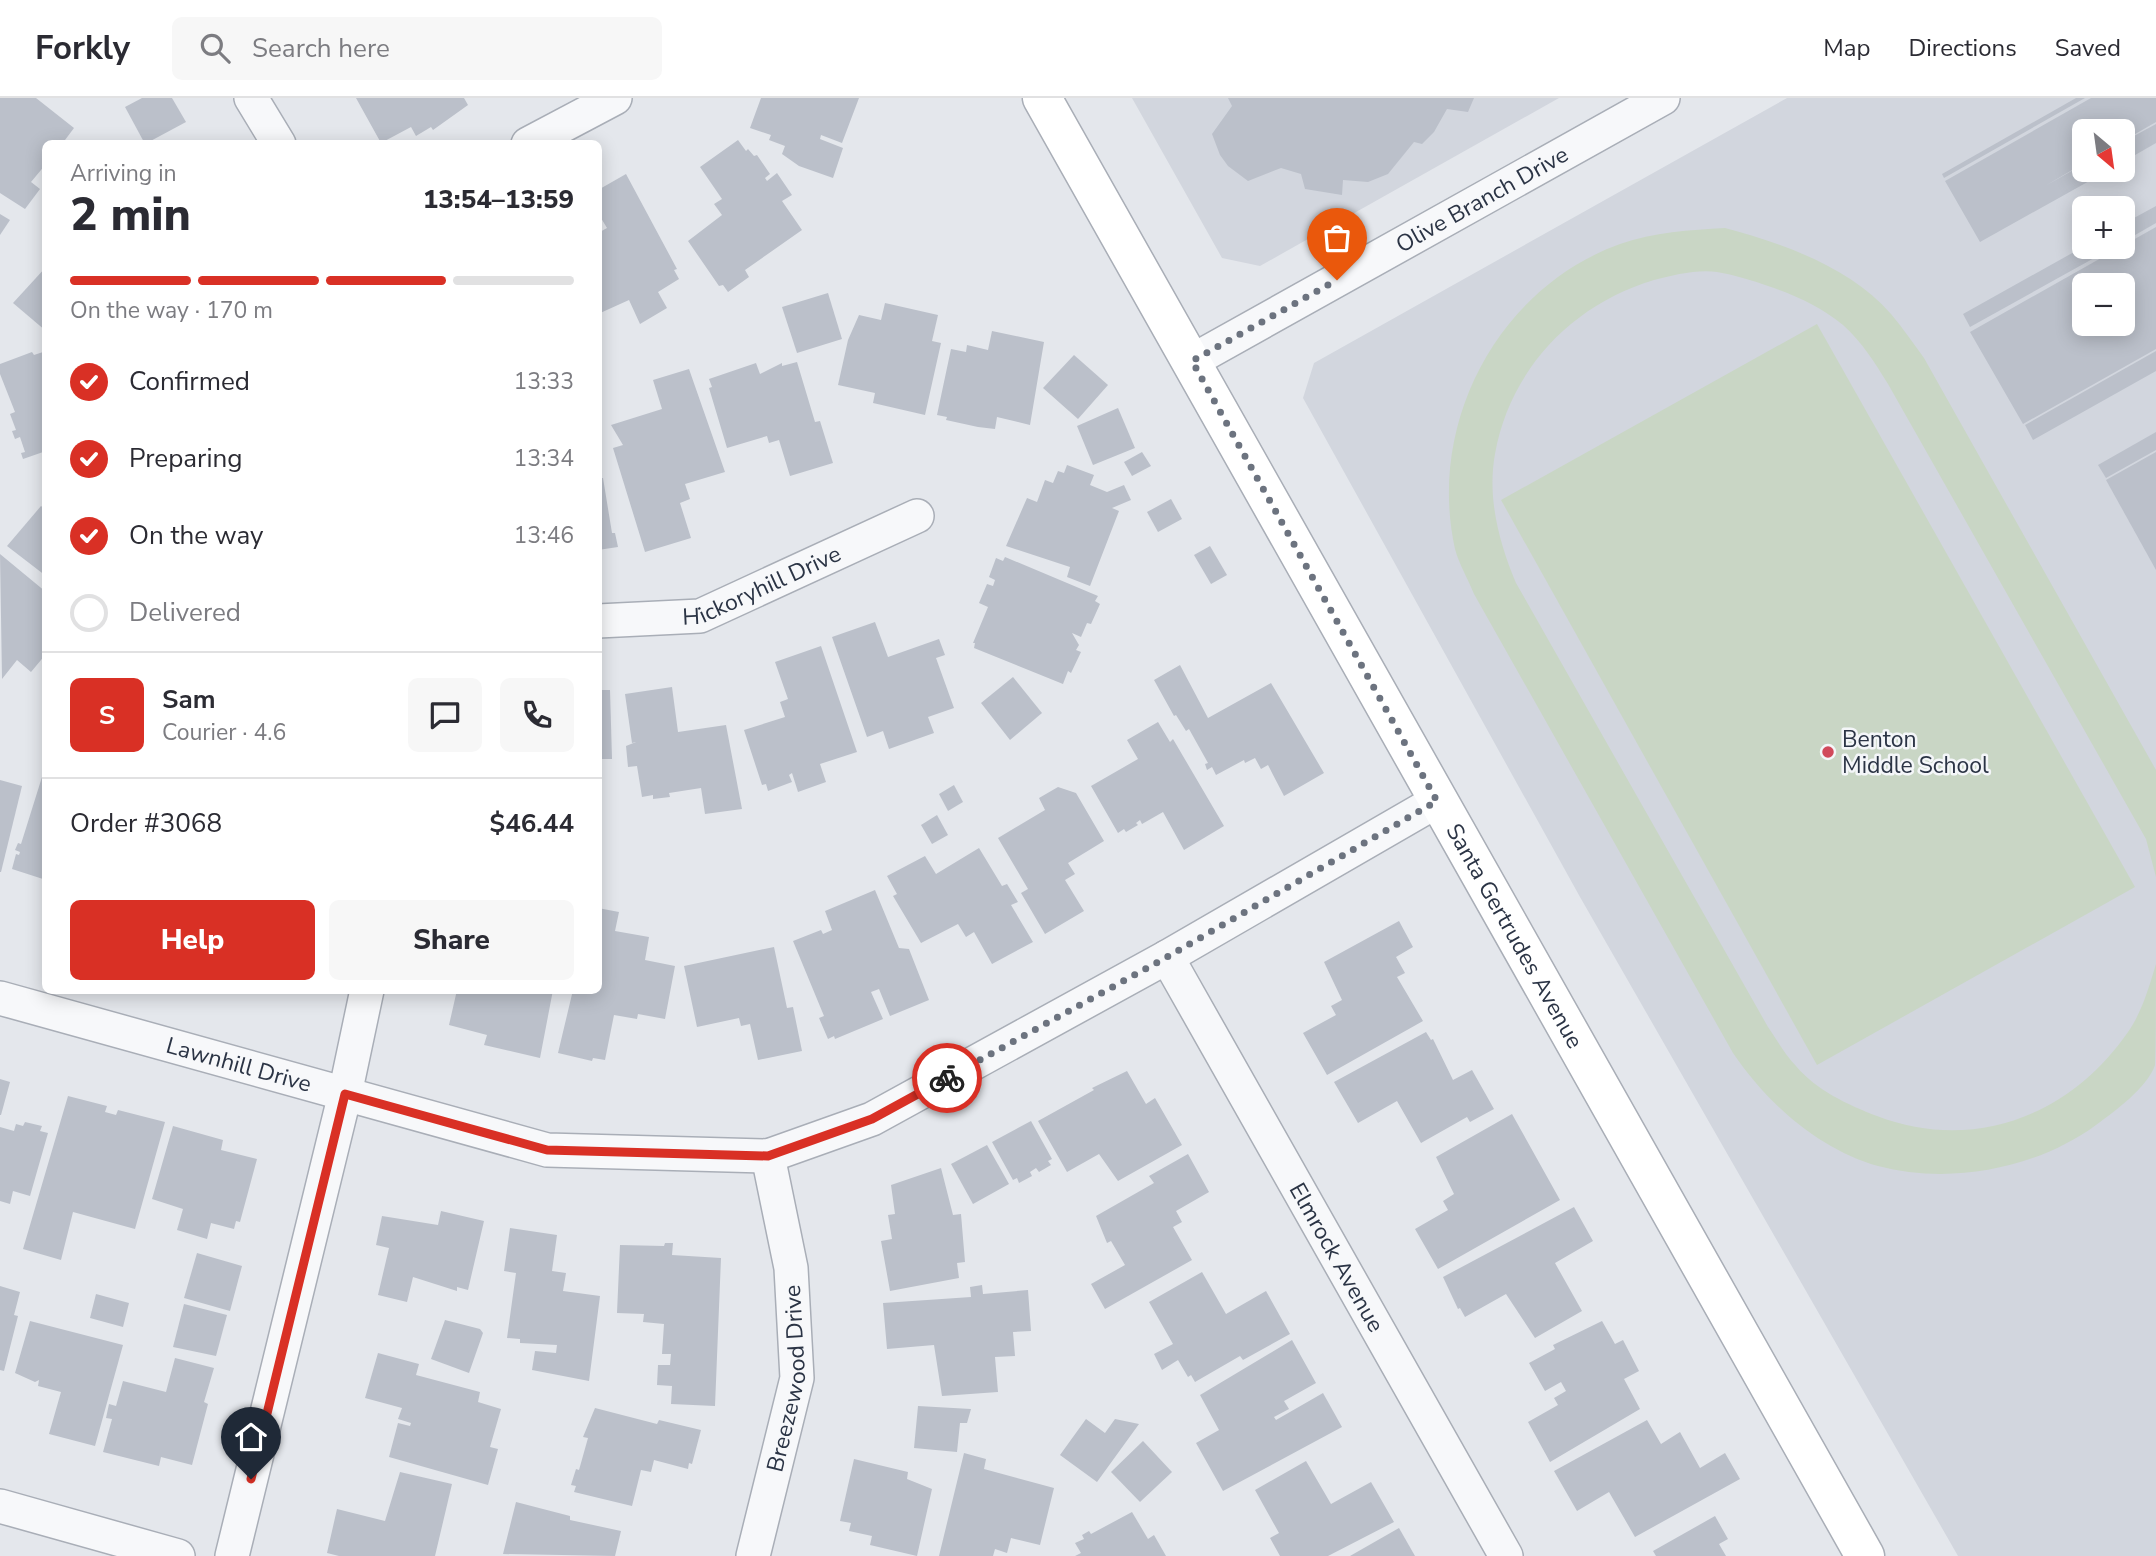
<!DOCTYPE html>
<html lang="en">
<head>
<meta charset="utf-8">
<style>
	:root { --surface:#fff; --page:#f7f7f7; --text:#2b2b33; --muted:#7c7c81; --line:#e1e1e2; --accent:#d93025 }
	body { margin:0; font-family:"Nunito Sans",sans-serif; background:var(--page); color:var(--text); height:100vh; display:flex; flex-direction:column; font-size:26px; white-space:nowrap }
	* { box-sizing:border-box; margin:0 }
	p { font-size:23px; color:var(--muted) }
	.icon { flex:none; width:38px; height:38px; fill:none; stroke:currentColor; stroke-width:2; stroke-linecap:round; stroke-linejoin:round }
	.map { position:relative; flex:1; overflow:hidden }
	.side { position:absolute; left:42px; top:42px; width:560px; height:854px; display:flex; flex-direction:column; background:var(--surface); border-radius:10px; box-shadow:0 4px 18px #0003 }
	.side>* { flex:none }
	.needle { width:46px; rotate:151deg }
	.controls { position:absolute; left:2072px; top:21px; display:grid; gap:14px }
	.controls a { display:grid; place-items:center; width:63px; height:63px; border-radius:10px; background:var(--surface); box-shadow:0 4px 18px #0003; font-size:35px }
	.pin { position:absolute; display:grid; place-items:center; width:60px; height:60px; color:#fff; margin:-72px -30px; border-radius:50% 50% 50% 0; rotate:-45deg; box-shadow:0 0 7px #0007 }
	.pin .icon { rotate:45deg }
	.courier { position:absolute; display:grid; place-items:center; width:70px; height:70px; margin:-35px; border:5px solid #d93025; border-radius:50%; background:#fff; color:#222; box-shadow:0 2px 9px #0007 }
	.summary em { font-style:normal; font-weight:800 }
	.summary div { display:flex; flex-direction:column-reverse }
	.summary { display:flex; align-items:center; justify-content:space-between; height:119px; padding:0 28px }
	h1 { font-size:46px; font-weight:800; line-height:52px }
	.bar { display:grid; grid-template-columns:repeat(4,1fr); gap:10px 7px; align-content:center; height:84px; padding:0 28px }
	.bar i { height:9px; border-radius:5px; background:var(--line) }
	.bar .current { background:var(--accent) }
	.bar p { grid-column:span 4 }
	.line { display:flex; align-items:center; gap:18px; padding:0 28px; border-top:2px solid var(--line) }
	.line div { flex:1 }
	.round { display:grid; place-items:center; flex:none; width:74px; height:74px; border-radius:10px; background:var(--page) }
	ol { padding:0 28px; list-style:none }
	li { display:flex; align-items:center; gap:21px; height:77px }
	li p { margin-inline-start:auto }
	li .icon { padding:7px; border-radius:50%; background:var(--accent); color:#fff; stroke-width:4 }
	li:last-child { color:var(--muted) }
	li i { width:38px; height:38px; border:4px solid var(--line); border-radius:50% }
	.primary-button { display:flex; gap:14px; margin-top:auto; padding:14px 28px }
	.primary-button a { flex:1; height:80px; border-radius:10px; background:var(--accent); color:#fff; font-size:28px; font-weight:800; line-height:80px; text-align:center }
	.primary-button a+a { background:var(--page); color:var(--text) }
	header { display:flex; align-items:center; gap:42px; box-sizing:border-box; height:98px; padding:0 35px; background:var(--surface); border-bottom:2px solid var(--line) }
	header strong { font-size:33px }
	nav { display:flex; gap:38px; margin-inline-start:auto; font-size:24px }
	.search { width:490px; height:63px; background:var(--page); display:flex; align-items:center; gap:18px; box-sizing:border-box; padding:0 24px; border-radius:10px; color:var(--muted); font-size:26px }
	.map>svg:first-child { display:block }
	.built { fill:#d2d6de; fill-rule:evenodd }
	.green { fill:#c9d6c5 }
	.building { fill:#bbc0ca; fill-rule:evenodd }
	.lines { fill:none; stroke-linecap:round; stroke-linejoin:round }
	.street-casing { stroke:#a9aeb7; stroke-width:36 }
	.secondary-casing { stroke:#a9aeb7; stroke-width:41 }
	.street { stroke:#f7f8fa; stroke-width:33 }
	.secondary { stroke:#fff; stroke-width:38 }
	.done { stroke:#6c737f; stroke-width:7; stroke-dasharray:0 12.6 }
	.route { stroke:#d93025; stroke-width:9 }
	.poi-dot { fill:#d1495b; stroke:#f4f6f9; stroke-width:2.5 }
	.labels { text-anchor:middle; dominant-baseline:central; stroke-width:5; stroke-linejoin:round; paint-order:stroke }
	.street-label { font-size:23px; fill:#2b3445; stroke:#f4f6f9 }
	.poi-label { font-size:23px; fill:#2b3445; stroke:#f4f6f9; text-anchor:start }
</style>
</head>
<body>
<header>
<strong>Forkly</strong>
<div class="search"><svg class="icon" aria-label="search" viewBox="0 0 24 24"><circle cx="10" cy="10" r="6"/><path d="M15 15l6 6"/></svg>Search here</div>
<nav><a>Map</a><a>Directions</a><a>Saved</a></nav>
</header>
<div class="map">
<svg width="2156" height="1458" viewBox="0 0 2156 1458">
	<rect width="100%" height="100%" fill="#e4e7ec"/>
	<g class="built">
		<polygon points="1132,0 1559,0 1260,168 1222,160"/>
		<path d="M1787,0H2156V1458H1958L1580,799L1303,300L1314,265ZM2084,33H2123V72H2084ZM2084,110H2123V149H2084ZM2084,187H2123V226H2084Z"/>
	</g>
	<g class="green">
		<path d="M1725,130C1784,146 1850,169 1891,216C1903,230 1913,245 1924,260L2156,672V779L2146,741L1888,286C1875,265 1862,244 1843,227C1821,209 1795,197 1768,188C1752,182 1734,177 1717,174C1698,171 1673,177 1654,182C1573,206 1510,271 1495,356C1487,399 1499,445 1516,485L1768,929C1777,942 1785,957 1796,968C1816,992 1848,1007 1877,1018C1973,1055 2070,1018 2128,934C2142,914 2149,889 2156,866C2156,886 2156,952 2155,967C2148,989 2114,1014 2096,1027C2036,1071 1950,1087 1878,1068C1818,1051 1767,1005 1733,955L1474,496C1468,481 1459,466 1455,451C1427,325 1498,190 1620,146C1654,134 1690,132 1725,130Z"/>
		<polygon points="1817,226 2135,789 1817,967 1501,402"/>
	</g>
	<g class="building">
		<polygon points="0,0 36,0 74,30 62,46 46,46 46,66 31,84 40,91 25,111 0,95"/>
		<polygon points="142,0 172,0 186,24 145,46 125,9"/>
		<polygon points="356,0 464,0 468,7 433,32 431,29 416,38 411,29 381,45"/>
		<polygon points="761,0 859,0 842,45 821,37 820,41 843,50 833,80 799,68 782,56 785,48 769,42 771,37 750,30"/>
		<polygon points="1228,0 1474,0 1468,14 1447,11 1434,34 1422,46 1414,44 1388,76 1368,84 1343,82 1342,97 1305,91 1301,76 1281,70 1248,83 1228,68 1220,57 1212,36 1232,8"/>
		<polygon points="2076,0 2085,0 1944,80 1942,76"/>
		<polygon points="2091,0 2156,0 2156,24 2123,43 2123,33 2084,33 2084,65 2045,88 2084,66 2084,72 2109,72 1980,144 1945,83"/>
		<polygon points="2156,26 2156,45 2123,64 2123,44"/>
		<polygon points="738,42 746,53 748,51 754,58 757,57 770,76 765,80 767,83 777,75 792,97 782,103 802,132 745,172 749,179 728,194 723,187 719,188 688,143 722,117 714,106 722,101 700,69"/>
		<polygon points="626,76 677,171 674,172 679,181 658,194 667,210 640,226 629,202 598,216 598,135 607,130 598,115 598,92"/>
		<polygon points="2156,108 2156,125 2123,144 2123,126"/>
		<polygon points="0,116 10,122 0,137"/>
		<path d="M2156,129V251L2023,326L1970,234ZM2084,187H2123V226H2084Z"/>
		<polygon points="2083,149 2114,149 1970,229 1963,216"/>
		<polygon points="46,169 46,233 13,205"/>
		<polygon points="828,195 842,241 797,255 782,209"/>
		<polygon points="885,205 938,217 932,243 941,245 925,317 873,305 875,295 838,287 848,242 859,217 881,222"/>
		<polygon points="992,233 1044,244 1030,327 997,319 995,331 978,329 946,322 947,319 937,317 951,251 966,254 967,247 988,252"/>
		<polygon points="46,253 46,353 23,361 21,355 25,354 20,339 15,341 12,333 16,332 10,316 15,314 0,276 0,266 32,254 34,257"/>
		<polygon points="2156,253 2156,273 2033,342 2025,327"/>
		<polygon points="1074,257 1108,287 1078,321 1043,290"/>
		<polygon points="797,264 815,324 820,323 833,365 790,378 779,342 769,345 767,338 727,350 709,290 712,289 709,281 756,265 760,276 782,265 782,268"/>
		<polygon points="689,271 725,374 685,386 690,401 680,405 691,440 645,454 613,350 623,347 611,327 662,311 653,282"/>
		<polygon points="1118,310 1135,350 1093,367 1077,328"/>
		<polygon points="2156,334 2156,352 2106,380 2098,367"/>
		<polygon points="1142,354 1151,368 1132,378 1124,364"/>
		<polygon points="2156,354 2156,472 2106,382"/>
		<polygon points="1067,367 1094,377 1090,387 1107,394 1124,387 1131,402 1112,410 1119,413 1090,488 1067,479 1070,469 1006,448 1027,400 1037,404 1045,382 1053,385 1058,373 1064,375"/>
		<polygon points="598,380 603,380 612,435 615,435 618,449 598,452"/>
		<polygon points="1171,401 1182,421 1158,434 1147,414"/>
		<polygon points="41,408 46,412 46,478 7,448"/>
		<polygon points="1210,448 1227,477 1211,486 1194,457"/>
		<polygon points="0,456 46,494 46,556 31,574 17,562 2,581"/>
		<polygon points="1005,459 1098,498 1095,503 1100,506 1091,526 1087,525 1081,539 1072,535 1079,547 1076,552 1081,554 1071,575 1068,573 1063,586 974,550 975,545 973,545 988,509 979,505 987,486 993,488 995,482 989,479 996,460 1003,463"/>
		<polygon points="875,524 888,559 939,541 945,557 936,560 954,610 928,619 934,635 889,651 883,633 867,639 832,539"/>
		<polygon points="821,548 857,654 820,666 826,684 798,694 792,675 789,677 792,684 768,693 766,686 762,687 744,632 785,619 780,604 788,601 775,564"/>
		<polygon points="1180,567 1208,620 1271,585 1324,675 1284,698 1268,667 1261,671 1255,660 1245,665 1244,662 1216,677 1212,669 1207,672 1205,666 1208,665 1189,631 1186,633 1176,617 1174,618 1154,582"/>
		<polygon points="1013,579 1042,615 1010,642 981,605"/>
		<polygon points="672,589 678,634 726,627 742,711 705,716 701,690 669,695 670,699 653,701 653,697 642,699 637,668 628,669 626,648 636,644 632,645 625,596"/>
		<polygon points="598,592 610,592 612,661 598,661"/>
		<polygon points="1158,624 1170,644 1173,641 1224,728 1184,752 1163,714 1142,726 1140,722 1136,725 1138,727 1126,734 1124,731 1118,735 1091,688 1138,661 1127,642"/>
		<polygon points="42,679 46,680 46,782 12,771 16,756 19,757 20,754 15,752 18,745 21,746"/>
		<polygon points="0,682 22,688 1,774 0,774"/>
		<polygon points="954,687 963,704 948,713 939,696"/>
		<polygon points="1058,689 1076,695 1104,743 1068,765 1075,776 1065,782 1084,813 1045,836 1021,795 1028,791 998,740 1045,712 1039,700"/>
		<polygon points="937,717 948,737 932,746 921,727"/>
		<polygon points="979,750 1002,788 1007,786 1018,804 1011,807 1033,844 992,866 974,834 966,839 958,826 921,845 893,798 897,796 887,778 925,758 936,776"/>
		<polygon points="875,792 899,850 909,851 929,902 890,918 879,891 871,894 883,921 835,941 834,938 828,941 819,920 824,918 793,843 821,832 823,836 832,832 825,813"/>
		<polygon points="598,810 619,814 615,833 649,839 645,862 675,868 665,921 638,916 637,921 614,917 605,962 593,960 592,963 558,955 573,892 598,892"/>
		<polygon points="1399,823 1413,849 1396,859 1405,875 1397,879 1423,923 1327,977 1303,935 1336,917 1331,908 1342,902 1324,864"/>
		<polygon points="774,849 787,910 793,909 802,953 758,962 750,926 741,928 739,920 697,929 684,868"/>
		<polygon points="457,892 553,892 540,960 484,947 487,937 449,927"/>
		<polygon points="1426,934 1431,942 1433,941 1453,982 1472,972 1494,1011 1470,1024 1467,1019 1421,1045 1397,1003 1358,1025 1334,984"/>
		<polygon points="1127,973 1146,1006 1155,1000 1182,1047 1118,1083 1099,1056 1067,1074 1038,1023 1094,992 1092,990"/>
		<polygon points="0,981 10,984 1,1017 0,1017"/>
		<polygon points="68,998 107,1008 105,1014 116,1017 118,1012 165,1024 135,1131 73,1114 61,1162 23,1151"/>
		<polygon points="1512,1016 1560,1102 1438,1171 1415,1131 1448,1112 1443,1103 1454,1096 1436,1059"/>
		<polygon points="1031,1023 1052,1061 1048,1063 1051,1067 1039,1074 1036,1070 1030,1074 1032,1078 1019,1085 1017,1080 1013,1082 992,1044"/>
		<polygon points="25,1024 42,1028 40,1033 48,1035 30,1098 13,1093 10,1106 0,1103 0,1029 14,1033 16,1026 23,1028"/>
		<polygon points="173,1028 223,1042 221,1052 257,1061 240,1124 236,1123 234,1131 211,1125 207,1141 177,1132 183,1111 152,1101"/>
		<polygon points="987,1047 1009,1086 973,1106 951,1066"/>
		<polygon points="1188,1056 1209,1094 1176,1113 1182,1124 1173,1129 1192,1162 1105,1211 1091,1186 1125,1167 1111,1143 1107,1145 1096,1118 1154,1085 1149,1078"/>
		<polygon points="941,1070 953,1117 961,1116 965,1164 957,1165 959,1180 890,1193 881,1143 892,1141 888,1117 895,1116 891,1087"/>
		<polygon points="1574,1109 1593,1143 1555,1165 1582,1213 1535,1240 1506,1196 1465,1219 1460,1210 1458,1211 1443,1179"/>
		<polygon points="441,1113 484,1123 468,1192 457,1189 457,1193 413,1179 407,1204 378,1197 389,1150 376,1147 382,1118 438,1127"/>
		<polygon points="510,1130 557,1137 552,1173 566,1175 563,1193 600,1198 589,1283 532,1272 535,1253 556,1255 557,1247 520,1245 520,1241 507,1240 516,1175 504,1173"/>
		<polygon points="665,1145 673,1145 672,1157 721,1160 715,1308 671,1306 672,1288 657,1287 658,1267 670,1267 671,1256 662,1256 664,1226 643,1224 644,1216 617,1215 620,1147 664,1148"/>
		<polygon points="197,1155 242,1168 230,1213 184,1200"/>
		<polygon points="1202,1174 1226,1216 1266,1193 1290,1236 1243,1262 1240,1258 1195,1284 1191,1277 1188,1279 1178,1262 1162,1272 1154,1256 1173,1246 1149,1204"/>
		<polygon points="982,1187 983,1196 1028,1192 1031,1233 1013,1234 1015,1258 995,1259 998,1294 942,1298 934,1247 887,1251 883,1205 971,1199 970,1189"/>
		<polygon points="0,1188 20,1194 14,1217 18,1218 4,1273 0,1272"/>
		<polygon points="96,1196 129,1205 123,1229 90,1220"/>
		<polygon points="184,1206 227,1217 216,1258 173,1249"/>
		<polygon points="445,1222 480,1231 483,1235 469,1275 431,1261"/>
		<polygon points="30,1223 123,1247 95,1348 49,1336 61,1294 38,1288 39,1282 35,1284 15,1275"/>
		<polygon points="1602,1223 1615,1246 1623,1242 1639,1273 1624,1281 1640,1311 1550,1364 1528,1324 1558,1307 1554,1300 1566,1293 1561,1284 1545,1293 1529,1265 1555,1251 1553,1247"/>
		<polygon points="1292,1242 1316,1285 1284,1303 1289,1311 1274,1319 1276,1322 1323,1295 1342,1329 1223,1393 1196,1345 1219,1332 1200,1297"/>
		<polygon points="378,1255 419,1266 416,1277 480,1294 478,1304 501,1311 490,1349 498,1351 488,1387 389,1359 398,1325 410,1328 411,1325 398,1321 402,1310 365,1300"/>
		<polygon points="175,1260 214,1270 204,1304 208,1306 192,1367 161,1359 159,1368 103,1354 112,1321 106,1320 109,1306 116,1308 123,1283 166,1294"/>
		<polygon points="918,1308 971,1311 967,1325 960,1325 957,1354 914,1350"/>
		<polygon points="595,1310 657,1326 659,1322 701,1332 692,1366 689,1365 688,1371 654,1362 651,1374 641,1372 632,1408 574,1394 576,1388 571,1387 576,1371 579,1372 588,1340 583,1339"/>
		<polygon points="1086,1321 1105,1335 1115,1321 1139,1326 1097,1384 1060,1357"/>
		<polygon points="1647,1322 1661,1346 1680,1334 1700,1370 1725,1355 1740,1381 1635,1439 1609,1394 1577,1413 1554,1373"/>
		<polygon points="1143,1343 1172,1374 1140,1404 1111,1374"/>
		<polygon points="964,1355 986,1361 984,1371 1054,1390 1040,1447 1011,1440 1007,1455 995,1451 993,1458 939,1458"/>
		<polygon points="854,1361 908,1374 907,1381 932,1391 917,1458 870,1447 872,1438 849,1433 851,1425 840,1423"/>
		<polygon points="1306,1363 1331,1406 1371,1384 1394,1424 1328,1458 1280,1458 1270,1440 1279,1435 1255,1392"/>
		<polygon points="400,1374 452,1386 435,1458 339,1458 327,1455 337,1411 385,1423"/>
		<polygon points="516,1404 570,1418 570,1422 621,1433 615,1458 503,1456"/>
		<polygon points="1132,1414 1148,1441 1154,1437 1166,1458 1075,1458 1081,1455 1075,1445 1084,1441 1082,1437 1089,1433 1091,1436"/>
		<polygon points="1715,1418 1728,1441 1719,1446 1726,1458 1656,1458 1653,1453"/>
		<polygon points="1399,1430 1415,1458 1350,1458"/>
	</g>
	<g class="lines">
		<g class="street-casing">
			<g id="street">
				<polyline points="251,0 279,46"/>
				<polyline points="528,46 615,0"/>
				<path id="s1" d="M1192,263L1663,0"/>
				<path id="s2" d="M598,523L700,518L917,418"/>
				<path id="s3" d="M1167,859L1506,1458"/>
				<path id="s4" d="M0,900L547,1052L768,1058L872,1021L1167,859L1437,703"/>
				<polyline points="0,1408 178,1458"/>
				<polyline points="232,1458 345,996 367,892"/>
				<path id="s5" d="M753,1458L797,1280L791,1170L768,1058"/>
			</g>
		</g>
		<g class="secondary-casing">
			<g id="secondary">
				<path id="s6" d="M1042,0L1865,1458"/>
			</g>
		</g>
		<use href="#street" class="street"/>
		<use href="#secondary" class="secondary"/>
	</g>
	<g class="lines">
		<polyline class="done" points="947,980 1167,859 1437,703 1192,263 1337,182"/>
		<polyline class="route" points="251,1381 345,996 547,1052 768,1058 872,1021 947,980"/>
	</g>
	<circle class="poi-dot" cx="1828" cy="654" r="7"/>
	<g class="labels">
		<g class="street-label">
			<text stroke="none"><textPath href="#s1" startOffset="332">Olive Branch Drive</textPath></text>
			<text stroke="none"><textPath href="#s2" startOffset="170">Hickoryhill Drive</textPath></text>
			<text stroke="none"><textPath href="#s6" startOffset="962">Santa Gertrudes Avenue</textPath></text>
			<text stroke="none"><textPath href="#s4" startOffset="248">Lawnhill Drive</textPath></text>
			<text stroke="none"><textPath href="#s3" startOffset="345">Elmrock Avenue</textPath></text>
			<text stroke="none"><textPath href="#s5" startOffset="182">Breezewood Drive</textPath></text>
		</g>
		<g class="poi-label">
			<text x="1842" y="641">Benton<tspan x="1842" dy="26">Middle School</tspan></text>
		</g>
	</g>
</svg>
<div class="controls">
<a><svg class="needle" viewBox="-14 -14 28 28"><path d="M0-13l5 13h-10z" fill="#e53935"/><path d="M0 13l5-13h-10z" fill="#7c7c81"/></svg></a>
<a>+</a>
<a>−</a>
</div>
<div class="pin" style="left:1337px;top:182px;background:#ea580c"><svg class="icon" aria-label="bag" viewBox="0 0 24 24"><path d="M5 8h14l-1 12H6zM9 8a3 3 0 0 1 6 0"/></svg></div>
<div class="pin" style="left:251px;top:1381px;background:#1f2937"><svg class="icon" aria-label="home" viewBox="0 0 24 24"><path d="M3 11l9-7 9 7M6 9v11h12V9"/></svg></div>
<div class="courier" style="left:947px;top:980px"><svg class="icon" aria-label="bike" viewBox="0 0 24 24"><circle cx="6" cy="16" r="4"/><circle cx="18" cy="16" r="4"/><path d="M6 16l4-8h5l3 8M10 8l3 8H6M13 5h3"/></svg></div>
<section class="side">
<div class="summary"><div><h1>2 min</h1><p>Arriving in</p></div><em>13:54–13:59</em></div>
<div class="bar"><i class="current"></i><i class="current"></i><i class="current"></i><i></i><p>On the way · 170 m</p></div>
<ol>
<li><svg class="icon" aria-label="check" viewBox="0 0 24 24"><path d="M5 12l5 5 9-10"/></svg>Confirmed<p>13:33</p></li>
<li><svg class="icon" aria-label="check" viewBox="0 0 24 24"><path d="M5 12l5 5 9-10"/></svg>Preparing<p>13:34</p></li>
<li><svg class="icon" aria-label="check" viewBox="0 0 24 24"><path d="M5 12l5 5 9-10"/></svg>On the way<p>13:46</p></li>
<li><i></i>Delivered</li>
</ol>
<div class="line" style="height:126px"><b class="round" style="background:var(--accent);color:#fff">S</b><div><b>Sam</b><p>Courier · 4.6</p></div><a class="round"><svg class="icon" aria-label="chat" viewBox="0 0 24 24"><path d="M4 5h16v11H9l-5 4z"/></svg></a><a class="round"><svg class="icon" aria-label="phone" viewBox="0 0 24 24"><path d="M5 4h4l2 5-3 2q2 4 5 5l2-3 5 2v4C11 20 4 13 5 4z"/></svg></a></div>
<div class="line" style="height:91px"><div>Order #3068</div><b>$46.44</b></div>
<div class="primary-button"><a>Help</a><a>Share</a></div>
</section>
</div>
</body>
</html>
